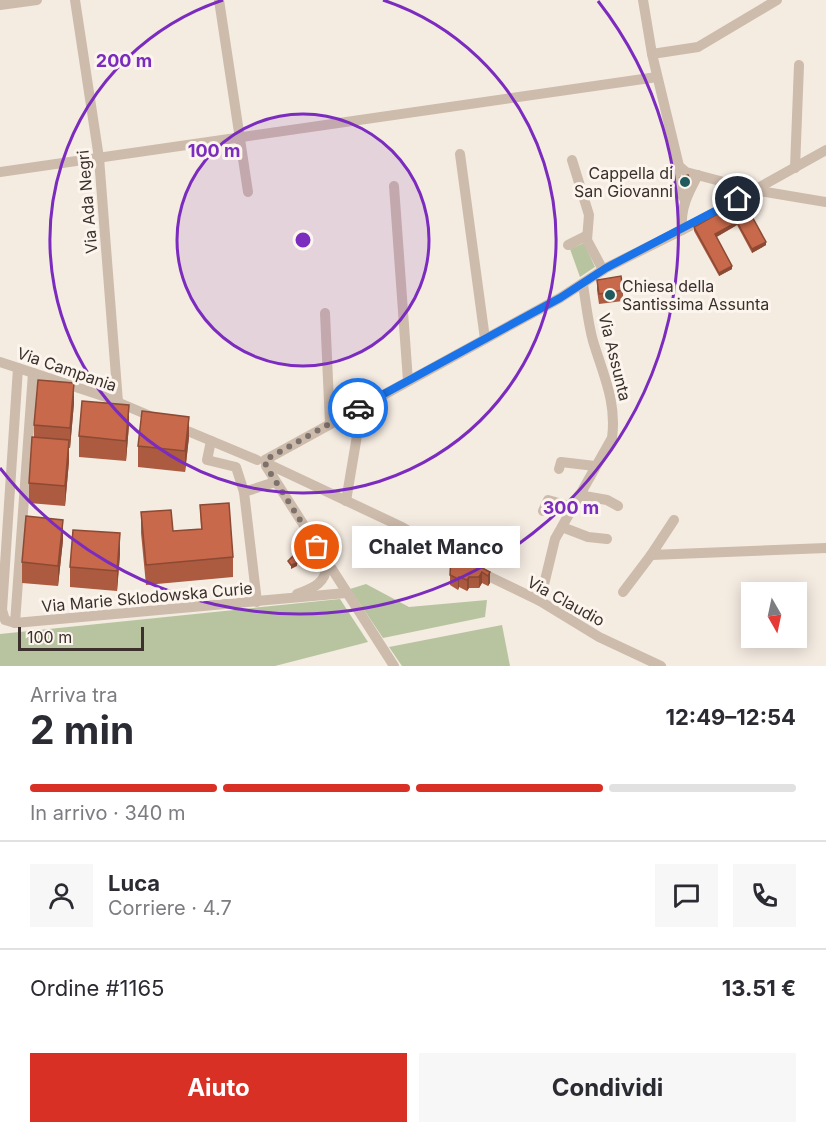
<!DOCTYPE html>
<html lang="it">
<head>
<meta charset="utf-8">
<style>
	:root { --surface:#fff; --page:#f7f7f7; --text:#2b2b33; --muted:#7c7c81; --line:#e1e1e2; --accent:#d93025 }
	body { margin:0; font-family:Inter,sans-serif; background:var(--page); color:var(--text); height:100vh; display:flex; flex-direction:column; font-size:22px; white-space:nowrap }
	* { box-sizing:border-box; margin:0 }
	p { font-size:20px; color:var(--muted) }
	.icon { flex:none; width:33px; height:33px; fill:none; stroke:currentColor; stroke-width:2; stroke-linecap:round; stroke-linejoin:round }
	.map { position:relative; height:666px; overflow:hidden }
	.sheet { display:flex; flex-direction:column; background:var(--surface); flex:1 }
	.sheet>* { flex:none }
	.needle { width:39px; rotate:171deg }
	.fabs { position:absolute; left:741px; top:582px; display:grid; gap:12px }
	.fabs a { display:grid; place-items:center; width:66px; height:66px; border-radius:0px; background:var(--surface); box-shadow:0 3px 15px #0003; font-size:30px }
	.scale { position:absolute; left:18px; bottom:15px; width:126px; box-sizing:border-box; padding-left:6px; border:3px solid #3b302b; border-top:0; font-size:16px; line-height:21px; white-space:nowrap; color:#3b302b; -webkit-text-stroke:4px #fbf5ee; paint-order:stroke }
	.pin { position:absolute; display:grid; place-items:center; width:51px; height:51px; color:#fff; margin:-26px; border:3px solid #fff; border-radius:50%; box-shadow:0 2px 6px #0007 }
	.courier { position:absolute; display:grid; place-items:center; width:60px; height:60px; margin:-30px; border:4px solid #1a73e8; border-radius:50%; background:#fff; color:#222; box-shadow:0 2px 8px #0007 }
	.bubble { position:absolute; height:42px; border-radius:0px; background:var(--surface); box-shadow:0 3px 15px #0003; font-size:20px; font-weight:700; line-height:42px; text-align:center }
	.overview em { font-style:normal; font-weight:700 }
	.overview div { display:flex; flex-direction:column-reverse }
	.overview { display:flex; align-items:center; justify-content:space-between; height:102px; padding:0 30px }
	h1 { font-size:39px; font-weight:700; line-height:45px }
	.bar { display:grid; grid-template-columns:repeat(4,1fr); gap:9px 6px; align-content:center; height:72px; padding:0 30px }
	.bar i { height:8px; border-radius:4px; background:var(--line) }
	.bar .selected { background:var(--accent) }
	.bar p { grid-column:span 4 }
	.line { display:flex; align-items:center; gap:15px; padding:0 30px; border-top:2px solid var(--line) }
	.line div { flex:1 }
	.round { display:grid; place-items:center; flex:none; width:63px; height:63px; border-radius:0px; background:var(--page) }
	.cta { display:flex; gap:12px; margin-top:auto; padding:12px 30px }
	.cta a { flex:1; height:69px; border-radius:0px; background:var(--accent); color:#fff; font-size:24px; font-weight:700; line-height:69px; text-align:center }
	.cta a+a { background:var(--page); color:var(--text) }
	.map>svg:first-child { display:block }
	.green { fill:#b8c4a0 }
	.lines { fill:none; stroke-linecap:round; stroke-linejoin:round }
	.minor { stroke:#cdbbac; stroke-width:10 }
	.wall { fill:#ac5a40 }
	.shaded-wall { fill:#8c4a34 }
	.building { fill:#c8694b; stroke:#8c4a34; stroke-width:1.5 }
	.done { stroke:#7c716b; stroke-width:6; stroke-dasharray:0 10.8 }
	.route { stroke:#1a73e8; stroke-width:8 }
	.ring { fill:none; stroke:#7b2cbf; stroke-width:3 }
	.poi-dot { fill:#1f5a5e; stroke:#fbf5ee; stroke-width:2 }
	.labels { text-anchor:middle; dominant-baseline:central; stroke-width:6; stroke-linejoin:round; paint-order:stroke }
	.poi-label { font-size:16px; fill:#3b302b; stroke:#fbf5ee; text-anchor:end }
	.street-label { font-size:16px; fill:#3b302b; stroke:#fbf5ee }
	.centre { fill:#7b2cbf; stroke:#fbf5ee; stroke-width:3 }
	.ring-label { font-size:18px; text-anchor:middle; font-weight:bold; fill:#7b2cbf; stroke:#fbf5ee; stroke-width:6; stroke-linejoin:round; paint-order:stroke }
</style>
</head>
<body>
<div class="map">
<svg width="826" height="666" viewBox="0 0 826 666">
	<rect width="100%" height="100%" fill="#f4ebe1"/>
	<g class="green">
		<polygon points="584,243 595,267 580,277 570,249"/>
		<polygon points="366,584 409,607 487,600 485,617 383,638 350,589"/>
		<polygon points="340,599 368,642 275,666 0,666 0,634"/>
		<polygon points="502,625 510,666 402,666 389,647"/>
	</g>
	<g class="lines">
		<g class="minor">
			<polyline points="75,0 99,158 118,402"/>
			<polyline points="219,0 248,192"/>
			<polyline points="643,0 652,54 679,166 686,172 754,190 826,202"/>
			<polyline points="0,5 37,0"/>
			<polyline points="652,54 698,47 777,0"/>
			<polyline points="460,154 485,339"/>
			<polyline points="675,159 677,186 685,200"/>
			<polyline points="572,160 589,215 587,240 603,270"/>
			<polyline points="795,168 799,65"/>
			<polyline points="0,172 657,77"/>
			<polyline points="394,186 408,381"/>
			<path d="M682,230C680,209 688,193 698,175"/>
			<polyline points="568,245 586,236"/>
			<polyline points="325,313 330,424"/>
			<polyline points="0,362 103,396 155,418"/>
			<polyline points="18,368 2,610 5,620 15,623 346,593"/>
			<polyline points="178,427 257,460"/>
			<polyline points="211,441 207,460 236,467 244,492"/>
			<polyline points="265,460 560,298 606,268 690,226 826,150"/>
			<polyline points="266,463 402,527 464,563"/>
			<polyline points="266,466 394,666"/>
			<polyline points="559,469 561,462 595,466"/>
			<polyline points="579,495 607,500 618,506"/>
			<polyline points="346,501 362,406"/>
			<polyline points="543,511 548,500 573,507"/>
			<polyline points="674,520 651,555 826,548"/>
			<polyline points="562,527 588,537 607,539"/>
			<polyline points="478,571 540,601 599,637 661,666"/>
			<polyline points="623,592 651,555"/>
			<path d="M297,594C314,588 326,583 327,564"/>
			<path d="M540,601L555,539L612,438C617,402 603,374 593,341C588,323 586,303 583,285"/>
			<polyline points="257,602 244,492 275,482"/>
			<polyline points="15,623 33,373"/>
		</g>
	</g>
	<g class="wall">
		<polygon points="743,200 766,245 752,253 737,225 716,237 732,269 719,276 694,231 694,227"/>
		<polygon points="597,280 623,290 623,301 599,304 597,290"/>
		<polygon points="74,403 70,448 69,448 69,461 65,506 29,503 29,483 34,437 34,425"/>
		<polygon points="129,425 126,461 79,457 79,436"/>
		<polygon points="189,437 185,472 138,467 138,446"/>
		<polygon points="200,505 233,557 233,577 146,585 141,533 141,512 173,531 201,529"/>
		<polygon points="63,540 58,586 22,583 22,562"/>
		<polygon points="120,554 117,591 70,587 70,567"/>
		<polygon points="490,572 490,583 488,586 482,583 479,588 469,588 467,591 459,587 458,590 450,585 450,575"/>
	</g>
	<g class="shaded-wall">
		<polygon points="690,180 690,183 681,186 681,183"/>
		<polygon points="737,222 737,225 715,238 715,234"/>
		<polygon points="766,242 766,245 752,253 752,249"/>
		<polygon points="732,266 732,269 719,276 719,273"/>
		<polygon points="74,383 74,403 70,448 70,428"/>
		<polygon points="129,405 129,425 126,461 126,441"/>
		<polygon points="189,417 189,437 185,472 185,451"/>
		<polygon points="69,440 69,461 65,506 65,486"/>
		<polygon points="63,520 63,540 58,586 58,566"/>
		<polygon points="120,533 120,554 117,591 117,571"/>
		<polygon points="297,563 297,566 291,569 291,565"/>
		<polygon points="482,572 482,583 479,588 479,577"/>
		<polygon points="490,572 490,583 488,586 488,576"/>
		<polygon points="459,577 459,587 458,590 458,579"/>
		<polygon points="469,577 469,588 467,591 467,580"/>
	</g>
	<g class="building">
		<polygon points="688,175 690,180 681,183 680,178"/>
		<polygon points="743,200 766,242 752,249 737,222 715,234 732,266 719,273 694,227"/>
		<polygon points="621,276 623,290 599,294 597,280"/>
		<polygon points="38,380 74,383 70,428 34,425"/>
		<polygon points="82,401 129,405 126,441 79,436"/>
		<polygon points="142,411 189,417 185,451 138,446"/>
		<polygon points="32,437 69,440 65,486 29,483"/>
		<polygon points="229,503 233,557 146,565 141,512 171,510 173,531 202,529 200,505"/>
		<polygon points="26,516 63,520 58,566 22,562"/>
		<polygon points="73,530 120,533 117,571 70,567"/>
		<polygon points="458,555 490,572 488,576 482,572 479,577 469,577 467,580 459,577 458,579 450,575 451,556"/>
		<polygon points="293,556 297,563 291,565 288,561"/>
	</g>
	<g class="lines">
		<polyline class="done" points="317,547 266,466 265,460 358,408"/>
		<polyline class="route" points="358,408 560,298 606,268 738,199"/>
	</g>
	<circle cx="303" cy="240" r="126" fill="#7b2cbf" fill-opacity=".12"/>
	<g class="ring">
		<circle cx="303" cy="240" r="126"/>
		<path d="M383 0A253 253 0 1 1 223 0"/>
		<path d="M598 1A379 379 0 1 1 0 468"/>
	</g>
	<g class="poi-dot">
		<circle cx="685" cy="182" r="6"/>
		<circle cx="610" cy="295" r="6"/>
	</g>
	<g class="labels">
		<g class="poi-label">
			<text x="673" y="173">Cappella di<tspan x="673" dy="18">San Giovanni</tspan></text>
			<text x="622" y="286" text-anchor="start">Chiesa della<tspan x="622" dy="18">Santissima Assunta</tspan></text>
		</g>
		<g class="street-label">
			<text transform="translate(87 202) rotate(-95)">Via Ada Negri</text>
			<text transform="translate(615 357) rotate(76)">Via Assunta</text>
			<text transform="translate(67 369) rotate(19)">Via Campania</text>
			<text transform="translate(147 597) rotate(-5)">Via Marie Sklodowska Curie</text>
			<text transform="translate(566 601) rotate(29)">Via Claudio</text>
		</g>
	</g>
	<circle cx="303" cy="240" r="9" class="centre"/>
	<g class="ring-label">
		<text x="124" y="67">200 m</text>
		<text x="214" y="157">100 m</text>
		<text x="571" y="514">300 m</text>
	</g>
</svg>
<div class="fabs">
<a><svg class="needle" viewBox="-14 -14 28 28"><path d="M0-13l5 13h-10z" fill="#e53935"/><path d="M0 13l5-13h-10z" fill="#7c7c81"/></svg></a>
</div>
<div class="scale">100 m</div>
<div class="pin" style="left:317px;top:547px;background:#ea580c"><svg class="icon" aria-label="bag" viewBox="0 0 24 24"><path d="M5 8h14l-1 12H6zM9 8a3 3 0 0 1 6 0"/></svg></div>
<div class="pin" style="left:738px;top:199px;background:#1f2937"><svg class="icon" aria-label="home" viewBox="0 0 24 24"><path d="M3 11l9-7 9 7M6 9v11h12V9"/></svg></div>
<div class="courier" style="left:358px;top:408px"><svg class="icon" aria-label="car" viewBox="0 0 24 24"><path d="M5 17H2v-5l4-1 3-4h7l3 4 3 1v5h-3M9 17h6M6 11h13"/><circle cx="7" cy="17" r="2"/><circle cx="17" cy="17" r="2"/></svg></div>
<div class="bubble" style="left:352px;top:526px;width:168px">Chalet Manco</div>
</div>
<section class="sheet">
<div class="overview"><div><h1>2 min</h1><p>Arriva tra</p></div><em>12:49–12:54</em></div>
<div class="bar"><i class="selected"></i><i class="selected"></i><i class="selected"></i><i></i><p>In arrivo · 340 m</p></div>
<div class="line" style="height:108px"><a class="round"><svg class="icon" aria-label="person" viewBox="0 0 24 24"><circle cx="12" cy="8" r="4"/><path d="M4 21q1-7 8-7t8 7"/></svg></a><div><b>Luca</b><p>Corriere · 4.7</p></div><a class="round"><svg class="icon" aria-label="chat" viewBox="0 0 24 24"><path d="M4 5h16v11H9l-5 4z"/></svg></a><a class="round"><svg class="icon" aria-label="phone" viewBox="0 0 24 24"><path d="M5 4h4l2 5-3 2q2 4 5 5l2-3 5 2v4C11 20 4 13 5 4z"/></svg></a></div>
<div class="line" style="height:78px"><div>Ordine #1165</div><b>13.51 €</b></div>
<div class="cta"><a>Aiuto</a><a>Condividi</a></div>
</section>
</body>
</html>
